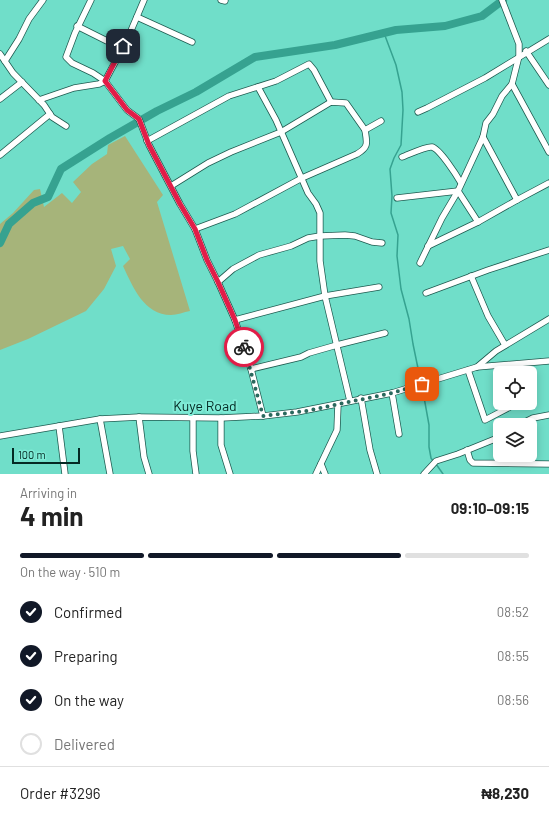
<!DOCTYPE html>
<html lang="en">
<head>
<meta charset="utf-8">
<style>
	:root { --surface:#fff; --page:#f6f6f6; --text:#222; --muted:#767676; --line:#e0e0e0; --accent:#111827 }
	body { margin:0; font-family:Barlow,sans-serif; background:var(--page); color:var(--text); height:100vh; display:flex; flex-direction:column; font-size:15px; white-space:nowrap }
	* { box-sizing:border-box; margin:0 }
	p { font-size:13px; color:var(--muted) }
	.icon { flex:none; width:22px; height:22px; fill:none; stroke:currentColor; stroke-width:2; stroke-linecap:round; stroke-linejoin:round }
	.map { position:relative; height:474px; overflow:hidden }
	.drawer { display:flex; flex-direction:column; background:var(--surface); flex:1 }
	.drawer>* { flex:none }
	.controls { position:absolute; left:493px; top:366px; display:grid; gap:8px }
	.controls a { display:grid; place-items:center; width:44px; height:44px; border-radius:6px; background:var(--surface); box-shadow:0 2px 10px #0003; font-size:20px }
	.scale { position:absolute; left:12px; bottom:10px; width:68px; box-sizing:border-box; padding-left:4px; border:2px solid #042923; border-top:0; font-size:11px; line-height:14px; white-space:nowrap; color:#042923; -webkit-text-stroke:3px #7eebd6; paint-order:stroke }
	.pin { position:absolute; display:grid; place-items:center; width:34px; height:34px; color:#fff; margin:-17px; border-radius:8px; box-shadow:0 2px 6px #0006 }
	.courier { position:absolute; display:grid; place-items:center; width:40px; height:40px; margin:-20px; border:3px solid #e11d48; border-radius:50%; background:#fff; color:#222; box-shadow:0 1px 5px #0007 }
	.head em { font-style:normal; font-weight:700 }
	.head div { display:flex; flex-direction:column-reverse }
	.head { display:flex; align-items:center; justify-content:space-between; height:68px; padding:0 20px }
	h1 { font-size:26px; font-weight:700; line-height:30px }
	.bar { display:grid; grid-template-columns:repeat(4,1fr); gap:6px 4px; align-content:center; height:48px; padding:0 20px }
	.bar i { height:5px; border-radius:3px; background:var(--line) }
	.bar .selected { background:var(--accent) }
	.bar p { grid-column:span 4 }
	.line { display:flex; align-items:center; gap:10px; padding:0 20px; border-top:1px solid var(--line) }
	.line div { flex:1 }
	ol { padding:0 20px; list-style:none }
	li { display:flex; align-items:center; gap:12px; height:44px }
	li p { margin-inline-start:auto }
	li .icon { padding:4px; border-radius:50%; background:var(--accent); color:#fff; stroke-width:4 }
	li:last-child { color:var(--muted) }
	li i { width:22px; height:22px; border:2px solid var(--line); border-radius:50% }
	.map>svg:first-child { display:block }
	.green { fill:#a6b47a }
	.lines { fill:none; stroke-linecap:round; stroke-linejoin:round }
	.stream { stroke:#36a290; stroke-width:1.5 }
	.river { stroke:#36a290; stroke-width:8 }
	.minor-casing { stroke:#1f5b50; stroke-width:7 }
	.minor { stroke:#fff; stroke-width:5.5 }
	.done { stroke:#2a685d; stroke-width:4; stroke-dasharray:0 7.2 }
	.route { stroke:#e11d48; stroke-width:5 }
	.labels { text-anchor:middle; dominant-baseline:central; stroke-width:4; stroke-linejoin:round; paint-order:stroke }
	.street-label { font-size:14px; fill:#042923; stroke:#7eebd6 }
</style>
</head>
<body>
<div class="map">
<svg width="549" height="474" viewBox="0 0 549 474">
	<rect width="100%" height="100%" fill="#70dec9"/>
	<path class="green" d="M125,136L163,195L157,202L190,311C184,312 177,315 171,315C144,315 133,287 123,266L130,259L123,246L111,249L116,266L104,289L86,311L28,339L0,350V224L13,213L34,190L40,189L44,207L62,193L72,203L81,192L73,182L92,164L107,154L108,145Z"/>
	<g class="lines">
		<g class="stream">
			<polyline points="384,33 396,65 402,92 403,110 401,145 394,158 390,169 392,196 391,213 398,235 397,256 401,289 409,319 413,344 421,383"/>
			<polyline points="422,386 429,425 429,447 431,458 433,461"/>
			<polyline points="436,464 443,474"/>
		</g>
		<polyline class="river" points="0,243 9,224 33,203 48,197 61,169 110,138 157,111 196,92 255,57 335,45 396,30 445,26 482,16 503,0"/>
		<g class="minor-casing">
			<g id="minor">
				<polyline points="91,0 75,33 66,57 72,63 93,73 105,81 127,110 139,119 149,145 180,204 195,229 207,260 218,282 235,320 251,369 263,416"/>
				<polyline points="221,0 225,1"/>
				<polyline points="502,0 519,44 519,56 512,84 549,152"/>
				<polyline points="137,17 192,42"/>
				<polyline points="77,26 107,41 123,47"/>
				<polyline points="526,51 549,85"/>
				<polyline points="0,54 13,73 44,105 52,117 66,126"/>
				<polyline points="5,61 19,39 29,19 43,0"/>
				<polyline points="258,87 276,120 308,193 316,204 320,213 320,261 325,296 350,401"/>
				<polyline points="0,99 22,82"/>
				<polyline points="39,100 74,88 99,84 105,81 127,40 144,0"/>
				<polyline points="418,112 427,108 485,78 549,39"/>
				<polyline points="483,137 517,200"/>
				<polyline points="147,141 229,96 276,81 309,64 314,70 331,102"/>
				<polyline points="0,155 50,114"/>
				<path d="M402,157C408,155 426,146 432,147C440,149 457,176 461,183"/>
				<polyline points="171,186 208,163 231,152 281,132 331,102 346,103 365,130"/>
				<polyline points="397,198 458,191 478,222"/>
				<path d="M195,229L235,214L302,178L357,154C369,147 367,143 365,130L381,121"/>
				<polyline points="428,246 478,222 517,200 549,183"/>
				<polyline points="420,263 442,218 458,191 483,137 486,123 493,114 502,96 512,84"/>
				<polyline points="471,276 488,316 505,345"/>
				<polyline points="218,282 233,269 259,255 291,246 308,238 320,236 345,235 355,236 372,242 382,243"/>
				<polyline points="426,293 488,270 549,250"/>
				<polyline points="235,320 325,296 379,287"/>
				<polyline points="477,367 496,351 549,319"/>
				<polyline points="251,369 301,357 309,353 337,345 385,333"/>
				<polyline points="468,370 485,420 510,407"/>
				<polyline points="392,393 399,434"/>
				<polyline points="361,398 370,450 377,474"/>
				<polyline points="139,417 144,457 149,474"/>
				<polyline points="193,418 193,451 196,474"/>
				<polyline points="221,418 221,445 230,474"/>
				<polyline points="100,419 110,474"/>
				<polyline points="519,425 533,418 549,415"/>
				<polyline points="59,426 65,474"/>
				<polyline points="0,436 100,419 139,417 221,418 263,416 297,412 392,393 477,367 549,361"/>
				<polyline points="467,450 470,460 473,463 549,464"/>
				<polyline points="321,464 325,474"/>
				<polyline points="316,474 337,430 338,404"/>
				<polyline points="424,474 436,461 458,454 500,437"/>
			</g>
		</g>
		<use href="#minor" class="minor"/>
	</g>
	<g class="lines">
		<polyline class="done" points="244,347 263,416 306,411 392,393 422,384"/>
		<polyline class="route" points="123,46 105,81 127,110 139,119 149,145 180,204 195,229 207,260 218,282 235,320 244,347"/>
	</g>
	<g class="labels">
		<g class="street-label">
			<text x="205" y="405">Kuye Road</text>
		</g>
	</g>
</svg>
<div class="controls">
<a><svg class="icon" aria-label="locate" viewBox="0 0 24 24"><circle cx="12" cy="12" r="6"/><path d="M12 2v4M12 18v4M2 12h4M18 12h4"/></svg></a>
<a><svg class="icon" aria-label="layers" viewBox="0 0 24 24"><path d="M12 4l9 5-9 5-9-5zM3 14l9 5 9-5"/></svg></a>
</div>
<div class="scale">100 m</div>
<div class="pin" style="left:422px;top:384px;background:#ea580c"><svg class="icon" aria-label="bag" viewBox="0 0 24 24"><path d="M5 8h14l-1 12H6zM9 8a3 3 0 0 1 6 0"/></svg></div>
<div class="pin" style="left:123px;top:46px;background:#1f2937"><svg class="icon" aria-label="home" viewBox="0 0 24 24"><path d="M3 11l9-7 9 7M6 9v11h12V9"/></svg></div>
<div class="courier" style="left:244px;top:347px"><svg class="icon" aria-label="bike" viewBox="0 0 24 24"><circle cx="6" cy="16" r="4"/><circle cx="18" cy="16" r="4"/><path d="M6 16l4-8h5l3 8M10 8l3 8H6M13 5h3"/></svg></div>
</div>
<section class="drawer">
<div class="head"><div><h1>4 min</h1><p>Arriving in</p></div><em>09:10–09:15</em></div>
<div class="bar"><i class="selected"></i><i class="selected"></i><i class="selected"></i><i></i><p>On the way · 510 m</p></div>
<ol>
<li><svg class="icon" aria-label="check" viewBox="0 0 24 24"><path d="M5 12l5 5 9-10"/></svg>Confirmed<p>08:52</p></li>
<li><svg class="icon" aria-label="check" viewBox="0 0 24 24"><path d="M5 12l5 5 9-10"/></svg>Preparing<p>08:55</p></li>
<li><svg class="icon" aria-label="check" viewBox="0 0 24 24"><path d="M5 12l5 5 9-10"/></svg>On the way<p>08:56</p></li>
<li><i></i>Delivered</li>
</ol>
<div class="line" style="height:52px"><div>Order #3296</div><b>₦8,230</b></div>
</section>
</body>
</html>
